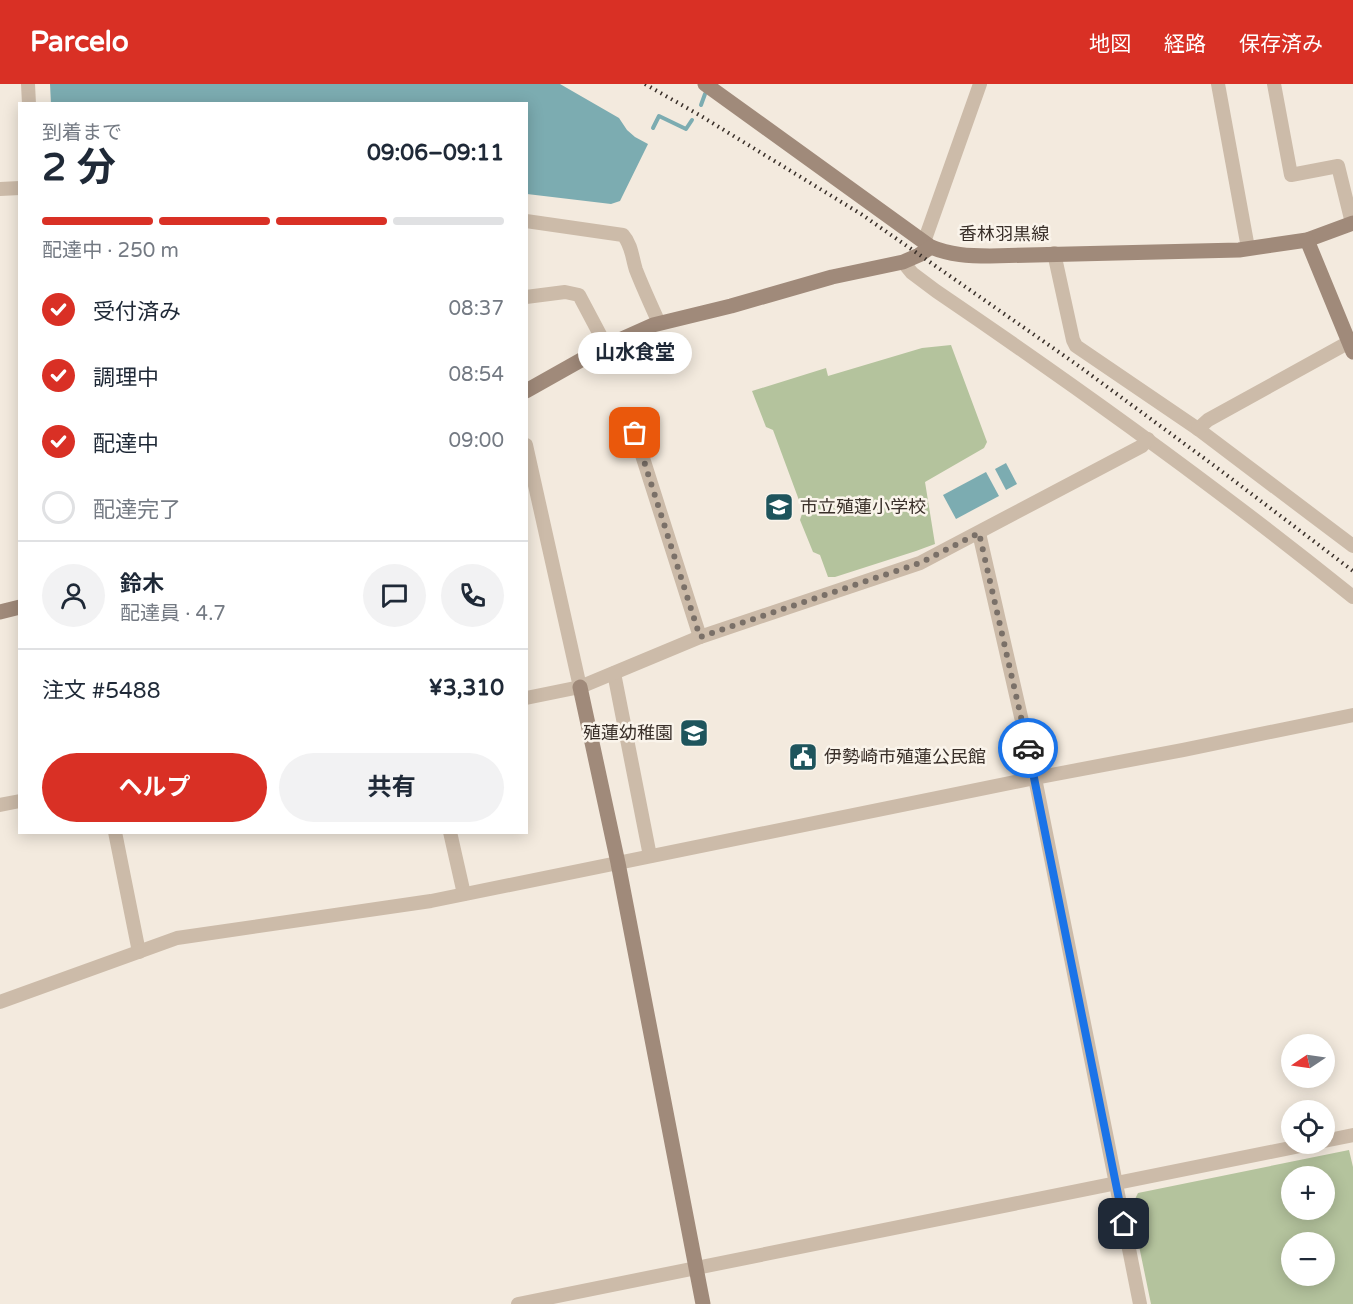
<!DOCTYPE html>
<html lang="ja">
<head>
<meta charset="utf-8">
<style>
	:root { --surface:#fff; --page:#f2f2f3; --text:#1f2937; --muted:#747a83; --line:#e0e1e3; --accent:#d93025 }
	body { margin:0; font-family:"Varela Round","Noto Sans JP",sans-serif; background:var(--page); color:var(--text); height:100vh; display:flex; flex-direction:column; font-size:22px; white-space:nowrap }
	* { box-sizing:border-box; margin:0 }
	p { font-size:20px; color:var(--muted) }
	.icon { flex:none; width:33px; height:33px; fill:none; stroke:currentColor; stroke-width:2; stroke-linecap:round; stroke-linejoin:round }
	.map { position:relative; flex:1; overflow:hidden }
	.panel { position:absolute; left:18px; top:18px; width:510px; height:732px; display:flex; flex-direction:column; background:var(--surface); border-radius:0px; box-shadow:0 3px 15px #0003 }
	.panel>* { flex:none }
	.needle { width:39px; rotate:257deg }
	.controls { position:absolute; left:1281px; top:950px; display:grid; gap:12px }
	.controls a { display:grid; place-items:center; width:54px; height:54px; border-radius:50%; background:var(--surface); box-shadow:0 3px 15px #0003; font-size:30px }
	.pin { position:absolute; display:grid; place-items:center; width:51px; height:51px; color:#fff; margin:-26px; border-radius:12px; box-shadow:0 3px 9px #0006 }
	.courier { position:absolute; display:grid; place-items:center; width:60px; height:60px; margin:-30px; border:4px solid #1a73e8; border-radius:50%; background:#fff; color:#222; box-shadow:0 2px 8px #0007 }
	.bubble { position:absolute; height:42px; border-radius:21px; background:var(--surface); box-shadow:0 3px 15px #0003; font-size:20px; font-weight:700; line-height:42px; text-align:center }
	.headline em { font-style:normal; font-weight:700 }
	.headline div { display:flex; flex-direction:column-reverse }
	.headline { display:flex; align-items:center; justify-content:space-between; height:102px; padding:0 24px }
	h1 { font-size:39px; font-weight:700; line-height:45px }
	.bar { display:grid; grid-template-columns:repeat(4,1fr); gap:9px 6px; align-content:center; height:72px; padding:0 24px }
	.bar i { height:8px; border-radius:4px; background:var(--line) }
	.bar .on { background:var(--accent) }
	.bar p { grid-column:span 4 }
	.line { display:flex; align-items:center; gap:15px; padding:0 24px; border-top:2px solid var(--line) }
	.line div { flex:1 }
	.round { display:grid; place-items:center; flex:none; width:63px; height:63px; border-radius:32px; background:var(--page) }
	ol { padding:0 24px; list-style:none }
	li { display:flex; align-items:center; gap:18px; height:66px }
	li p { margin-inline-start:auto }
	li .icon { padding:6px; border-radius:50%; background:var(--accent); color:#fff; stroke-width:4 }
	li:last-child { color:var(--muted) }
	li i { width:33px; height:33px; border:3px solid var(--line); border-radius:50% }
	.button { display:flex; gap:12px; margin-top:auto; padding:12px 24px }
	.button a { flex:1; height:69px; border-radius:36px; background:var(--accent); color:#fff; font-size:24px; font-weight:700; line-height:69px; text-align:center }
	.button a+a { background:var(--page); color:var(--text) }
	header { display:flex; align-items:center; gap:36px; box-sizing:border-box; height:84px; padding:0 30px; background:var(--accent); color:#fff }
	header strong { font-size:28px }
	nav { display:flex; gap:33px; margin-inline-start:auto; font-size:21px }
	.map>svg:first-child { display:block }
	.green { fill:#b4c39d; fill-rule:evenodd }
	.water { fill:#7cacb1 }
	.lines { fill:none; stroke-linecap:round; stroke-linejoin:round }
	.stream { stroke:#7cacb1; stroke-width:4 }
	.street { stroke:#ccbba9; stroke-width:14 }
	.secondary { stroke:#a08a7a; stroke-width:15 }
	.rail { stroke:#392f29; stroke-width:4; stroke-dasharray:1.5 4.5; stroke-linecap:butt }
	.done { stroke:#7a7068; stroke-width:6; stroke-dasharray:0 10.8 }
	.route { stroke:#1a73e8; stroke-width:8 }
	.labels { text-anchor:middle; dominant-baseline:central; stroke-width:5; stroke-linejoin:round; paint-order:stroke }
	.street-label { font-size:18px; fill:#392f29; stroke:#faf4eb }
	.poi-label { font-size:18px; fill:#392f29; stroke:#faf4eb; text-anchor:start }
</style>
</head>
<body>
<header>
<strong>Parcelo</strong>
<nav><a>地図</a><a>経路</a><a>保存済み</a></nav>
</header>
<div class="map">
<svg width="1353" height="1220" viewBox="0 0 1353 1220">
	<rect width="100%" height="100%" fill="#f3eade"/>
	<g class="green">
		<polygon points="951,261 987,358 984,364 925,398 935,460 916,467 835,493 828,493 820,471 813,468 800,436 803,427 773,346 766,343 752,307 826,284 828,292 922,264"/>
		<path d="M1349,1066L1353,1083V1220H1151L1131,1123L1138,1109ZM1292,1092H1324V1125H1292ZM1292,1158H1324V1191H1292Z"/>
	</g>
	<g class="water">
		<polygon points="50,0 560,0 619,34 627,46 635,53 648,60 620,117 611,120 527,110 526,20 51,20"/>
		<polygon points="1006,379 1017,400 1006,406 995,385"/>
		<polygon points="986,388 999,412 956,435 943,411"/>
	</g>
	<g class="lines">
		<g class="stream">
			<polyline points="701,21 705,10"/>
			<polyline points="653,44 659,32 686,45 692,36"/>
		</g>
		<g class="street">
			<polyline points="28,0 29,20"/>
			<polyline points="1218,0 1248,164"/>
			<polyline points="1274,0 1291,91 1338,82 1352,139"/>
			<polyline points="0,105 20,104"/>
			<path d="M526,137L623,151C632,161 632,174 636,186C643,204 651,221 659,239"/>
			<polyline points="924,158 980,0"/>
			<polyline points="1054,169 1073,256 1076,262 1198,345 1353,462"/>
			<path d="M903,178L912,189L936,207C1079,304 1219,405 1353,513"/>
			<polyline points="526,213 565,208 579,211 606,262"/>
			<polyline points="1198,345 1208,336 1353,256"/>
			<polyline points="635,349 700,553"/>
			<polyline points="526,361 580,603"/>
			<polyline points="979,449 1035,694 1140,1220"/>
			<polyline points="614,589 650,772"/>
			<polyline points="526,614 580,603 700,553 920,479 1142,362 1148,355"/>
			<polyline points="0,721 20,717"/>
			<polyline points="115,748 139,868"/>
			<polyline points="450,748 464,810"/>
			<polyline points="0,918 177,854 431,817 1035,694 1183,666 1353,631"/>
			<polyline points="1324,1057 1353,1051"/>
			<polyline points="518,1220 1315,1059"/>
		</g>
		<g class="secondary">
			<path d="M705,0L931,163C950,171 969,172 990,172L1239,166L1307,156L1353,139"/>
			<polyline points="1307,156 1353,268"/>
			<polyline points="526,307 606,262 653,241 731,222 832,193 903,178 919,171 931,163"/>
			<polyline points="0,528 20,523"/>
			<polyline points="580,603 618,779 703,1220"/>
		</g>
		<polyline class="rail" points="645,0 701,32 861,130 1076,280 1216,383 1353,487"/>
	</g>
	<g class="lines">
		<polyline class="done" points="635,349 700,553 920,479 979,449 1028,664"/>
		<polyline class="route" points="1028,664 1124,1140"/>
	</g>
	<defs>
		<g id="school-square" transform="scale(1.5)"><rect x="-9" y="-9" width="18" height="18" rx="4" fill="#1e545c" stroke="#faf4eb"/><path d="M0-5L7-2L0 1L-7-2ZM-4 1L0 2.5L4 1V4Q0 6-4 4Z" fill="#fff"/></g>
		<g id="civic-square" transform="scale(1.5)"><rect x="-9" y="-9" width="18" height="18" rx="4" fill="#1e545c" stroke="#faf4eb"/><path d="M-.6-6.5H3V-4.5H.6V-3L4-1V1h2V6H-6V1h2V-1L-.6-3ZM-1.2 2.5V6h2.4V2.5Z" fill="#fff"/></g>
	</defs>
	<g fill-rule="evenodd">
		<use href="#school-square" x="779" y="423"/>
		<use href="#school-square" x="694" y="649"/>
		<use href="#civic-square" x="803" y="673"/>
	</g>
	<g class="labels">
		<g class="street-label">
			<text x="1004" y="150">香林羽黒線</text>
		</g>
		<g class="poi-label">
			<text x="800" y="423">市立殖蓮小学校</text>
			<text x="673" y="649" text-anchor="end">殖蓮幼稚園</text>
			<text x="824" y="673">伊勢崎市殖蓮公民館</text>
		</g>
	</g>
</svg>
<div class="controls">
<a><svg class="needle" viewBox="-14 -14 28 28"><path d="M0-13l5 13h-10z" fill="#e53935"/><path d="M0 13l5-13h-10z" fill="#747a83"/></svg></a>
<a><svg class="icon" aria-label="locate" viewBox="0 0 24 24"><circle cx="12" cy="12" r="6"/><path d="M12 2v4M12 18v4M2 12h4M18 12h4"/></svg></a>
<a>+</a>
<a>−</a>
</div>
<div class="pin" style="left:635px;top:349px;background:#ea580c"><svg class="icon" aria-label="bag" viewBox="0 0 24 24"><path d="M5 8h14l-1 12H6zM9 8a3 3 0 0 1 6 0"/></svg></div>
<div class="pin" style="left:1124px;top:1140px;background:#1f2937"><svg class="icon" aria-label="home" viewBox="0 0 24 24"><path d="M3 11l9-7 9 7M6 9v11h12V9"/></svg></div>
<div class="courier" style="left:1028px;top:664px"><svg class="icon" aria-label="car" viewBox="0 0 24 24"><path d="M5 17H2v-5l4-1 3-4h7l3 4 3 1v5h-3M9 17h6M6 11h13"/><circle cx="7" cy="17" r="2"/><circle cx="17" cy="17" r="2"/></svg></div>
<div class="bubble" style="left:578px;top:248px;width:114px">山水食堂</div>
<section class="panel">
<div class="headline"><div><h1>2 分</h1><p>到着まで</p></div><em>09:06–09:11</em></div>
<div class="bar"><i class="on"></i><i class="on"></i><i class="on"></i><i></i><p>配達中 · 250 m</p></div>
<ol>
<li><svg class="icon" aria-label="check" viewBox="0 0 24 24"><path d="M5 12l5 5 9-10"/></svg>受付済み<p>08:37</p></li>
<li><svg class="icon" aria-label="check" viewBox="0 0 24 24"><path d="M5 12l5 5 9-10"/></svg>調理中<p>08:54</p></li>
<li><svg class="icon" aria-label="check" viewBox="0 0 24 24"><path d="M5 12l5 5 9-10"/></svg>配達中<p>09:00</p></li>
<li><i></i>配達完了</li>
</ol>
<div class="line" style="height:108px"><a class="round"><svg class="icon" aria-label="person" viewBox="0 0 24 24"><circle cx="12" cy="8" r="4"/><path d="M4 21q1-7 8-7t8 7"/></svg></a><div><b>鈴木</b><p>配達員 · 4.7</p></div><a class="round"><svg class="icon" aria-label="chat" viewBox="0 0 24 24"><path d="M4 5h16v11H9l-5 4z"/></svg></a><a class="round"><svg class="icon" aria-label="phone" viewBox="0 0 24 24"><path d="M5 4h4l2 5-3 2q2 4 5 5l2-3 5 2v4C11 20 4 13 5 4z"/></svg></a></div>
<div class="line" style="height:78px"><div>注文 #5488</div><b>¥3,310</b></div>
<div class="button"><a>ヘルプ</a><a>共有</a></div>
</section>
</div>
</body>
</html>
